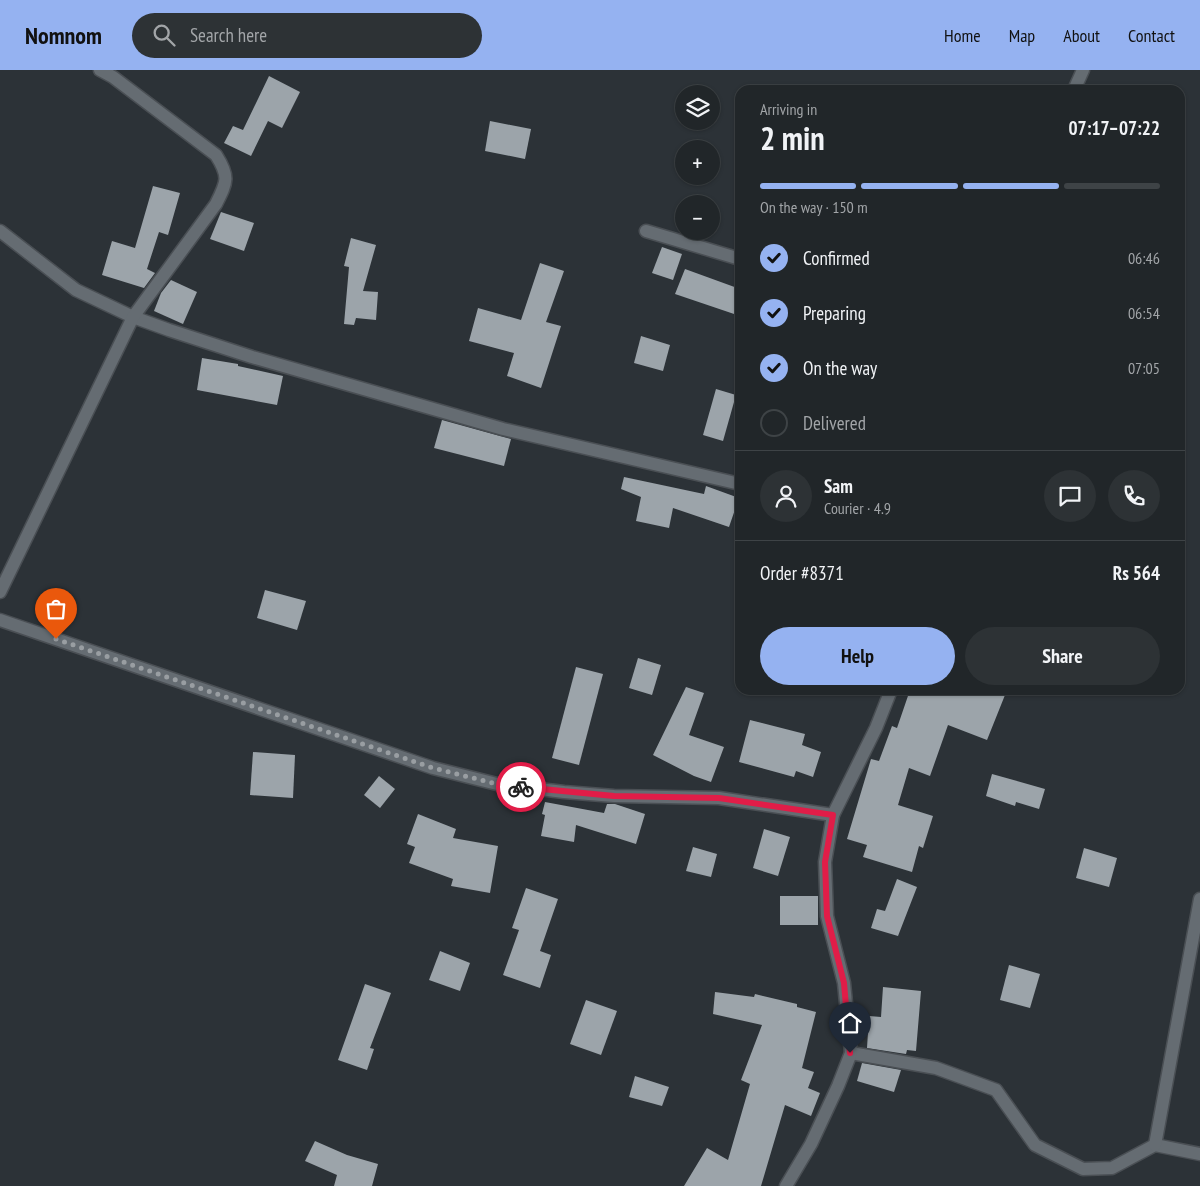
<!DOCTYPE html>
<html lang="en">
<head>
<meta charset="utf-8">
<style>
	:root { --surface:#212629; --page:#2d3235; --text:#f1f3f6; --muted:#a2a5a8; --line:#3e4346; --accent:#95b2f1 }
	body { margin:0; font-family:"PT Sans Narrow",sans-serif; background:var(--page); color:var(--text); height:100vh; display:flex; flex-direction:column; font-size:19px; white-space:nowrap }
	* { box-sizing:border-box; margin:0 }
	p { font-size:16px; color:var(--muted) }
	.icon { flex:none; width:28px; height:28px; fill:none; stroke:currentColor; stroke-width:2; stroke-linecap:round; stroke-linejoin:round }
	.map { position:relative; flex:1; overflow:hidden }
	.sheet { position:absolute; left:735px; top:15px; width:450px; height:610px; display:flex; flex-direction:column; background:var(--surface); border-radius:15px; box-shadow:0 1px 4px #0004,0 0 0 1px var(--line) }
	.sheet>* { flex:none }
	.buttons { position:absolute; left:675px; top:15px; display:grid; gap:10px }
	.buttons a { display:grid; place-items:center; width:45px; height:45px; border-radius:50%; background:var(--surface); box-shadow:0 1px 4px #0004,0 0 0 1px var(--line); font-size:25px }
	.pin { position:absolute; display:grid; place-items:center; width:42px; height:42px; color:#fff; margin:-51px -21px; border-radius:50% 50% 50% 0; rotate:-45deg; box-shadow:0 0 5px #0007 }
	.pin .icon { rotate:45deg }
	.courier { position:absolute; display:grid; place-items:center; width:50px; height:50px; margin:-25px; border:4px solid #e11d48; border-radius:50%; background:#fff; color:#222; box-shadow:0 1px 6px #0007 }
	.summary em { font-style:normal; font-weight:600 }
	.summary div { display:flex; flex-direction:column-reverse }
	.summary { display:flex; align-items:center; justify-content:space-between; height:85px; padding:0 25px }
	h1 { font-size:32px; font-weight:600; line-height:38px }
	.bar { display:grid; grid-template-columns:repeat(4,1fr); gap:8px 5px; align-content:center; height:60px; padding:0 25px }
	.bar i { height:6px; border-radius:4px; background:var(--line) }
	.bar .selected { background:var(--accent) }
	.bar p { grid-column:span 4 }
	.line { display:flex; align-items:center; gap:12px; padding:0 25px; border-top:1px solid var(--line) }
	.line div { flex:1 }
	.round { display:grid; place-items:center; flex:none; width:52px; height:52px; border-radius:26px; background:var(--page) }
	ol { padding:0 25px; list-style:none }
	li { display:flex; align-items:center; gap:15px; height:55px }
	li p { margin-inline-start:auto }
	li .icon { padding:5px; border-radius:50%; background:var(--accent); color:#111; stroke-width:4 }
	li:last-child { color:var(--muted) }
	li i { width:28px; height:28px; border:2px solid var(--line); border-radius:50% }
	.cta { display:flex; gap:10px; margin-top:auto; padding:10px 25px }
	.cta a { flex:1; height:58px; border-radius:30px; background:var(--accent); color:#111; font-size:20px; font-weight:600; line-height:58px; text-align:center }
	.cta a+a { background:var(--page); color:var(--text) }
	header { display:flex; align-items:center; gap:30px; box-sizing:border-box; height:70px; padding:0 25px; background:var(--accent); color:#111 }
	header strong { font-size:24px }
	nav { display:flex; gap:28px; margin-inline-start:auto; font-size:18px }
	.search { width:350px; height:45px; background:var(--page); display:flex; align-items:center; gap:12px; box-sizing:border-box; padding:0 18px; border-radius:28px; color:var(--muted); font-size:19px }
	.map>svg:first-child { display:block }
	.building { fill:#9ca4aa }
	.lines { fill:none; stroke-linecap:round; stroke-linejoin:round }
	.minor-casing { stroke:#4a4f54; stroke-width:15 }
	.tertiary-casing { stroke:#4a4f54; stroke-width:15 }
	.minor { stroke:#656c72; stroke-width:12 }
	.tertiary { stroke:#656c72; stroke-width:12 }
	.done { stroke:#999ea2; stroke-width:5; stroke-dasharray:0 9 }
	.route { stroke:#e11d48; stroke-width:6 }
</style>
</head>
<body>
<header>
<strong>Nomnom</strong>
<div class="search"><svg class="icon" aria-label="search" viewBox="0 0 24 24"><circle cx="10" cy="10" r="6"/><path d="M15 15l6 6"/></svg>Search here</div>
<nav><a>Home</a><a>Map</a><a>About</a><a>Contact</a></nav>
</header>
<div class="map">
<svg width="1200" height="1116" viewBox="0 0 1200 1116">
	<rect width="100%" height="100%" fill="#2c3237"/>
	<g class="building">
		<polygon points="269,6 300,22 282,58 268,51 251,86 224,73 233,56 243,60"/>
		<polygon points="490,51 531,59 525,89 485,81"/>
		<polygon points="153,116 180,123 168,165 159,162 147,199 155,203 144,218 102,205 112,171 135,178"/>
		<polygon points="221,142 254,153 244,181 210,169"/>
		<polygon points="351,168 376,175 363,221 378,222 376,250 356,248 354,255 344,254 349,197 344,196"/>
		<polygon points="662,177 682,184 673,210 652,203"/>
		<polygon points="540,193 564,201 546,252 561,256 541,318 507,306 514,283 469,271 478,238 521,250"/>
		<polygon points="685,199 740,219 740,246 675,224"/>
		<polygon points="171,210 197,222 183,254 154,241 161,223"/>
		<polygon points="641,266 670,275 663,301 634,293"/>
		<polygon points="202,288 238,294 238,296 283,306 277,335 197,320"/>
		<polygon points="716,319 736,325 723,371 703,365"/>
		<polygon points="442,350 511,369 504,396 434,378"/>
		<polygon points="624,407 704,424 706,416 739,428 729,457 673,438 669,458 636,451 641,427 621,419"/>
		<polygon points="265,520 306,531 297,560 257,548"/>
		<polygon points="638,588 661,595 652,625 629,618"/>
		<polygon points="576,597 603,604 579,695 552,688"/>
		<polygon points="686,617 704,623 689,665 724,677 711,712 694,706 653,685"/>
		<polygon points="910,620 1007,620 987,670 948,655 930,706 909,698 898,735 933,746 923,778 919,776 912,802 863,787 867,775 847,769 871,689 879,691 892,656 897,658"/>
		<polygon points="750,650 805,664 802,675 821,682 813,707 796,701 794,707 739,692"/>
		<polygon points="253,682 295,685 293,728 250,725"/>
		<polygon points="992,704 1045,719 1039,739 1016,732 1015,736 986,726"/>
		<polygon points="379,706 395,719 380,738 364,725"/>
		<polygon points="545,732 604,743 607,734 615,734 645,744 636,774 576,755 574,772 541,766 545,745 542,744"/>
		<polygon points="418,744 456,759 453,768 498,776 490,823 451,816 453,809 409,793 415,777 407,774"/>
		<polygon points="764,759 790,767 778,806 753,798"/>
		<polygon points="693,777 717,784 711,807 686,801"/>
		<polygon points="1084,778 1117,788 1109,817 1076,808"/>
		<polygon points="897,809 917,817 898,866 871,858 877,839 885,841"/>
		<polygon points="526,818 558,829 540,881 551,885 540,918 503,905 519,860 512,858"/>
		<rect x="780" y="826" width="38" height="29"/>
		<polygon points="440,881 470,893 460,921 429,910"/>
		<polygon points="1009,895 1040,904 1030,938 1000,930"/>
		<polygon points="365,914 391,923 370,978 374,979 367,1000 338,990"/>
		<polygon points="883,917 921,921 916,981 907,980 906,984 867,978 869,946 881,947"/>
		<polygon points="715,922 754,927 755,924 797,934 797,937 816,942 802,998 814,1002 808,1018 820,1023 811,1046 785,1035 761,1116 684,1116 707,1078 728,1090 750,1014 741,1010 762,955 713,944"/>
		<polygon points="586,930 617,941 601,985 570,974"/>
		<polygon points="862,993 901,1000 894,1022 857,1011"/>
		<polygon points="635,1006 669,1017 662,1036 629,1027"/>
		<polygon points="315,1071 347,1085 378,1094 372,1116 334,1116 337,1105 305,1091"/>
	</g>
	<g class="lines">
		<g class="minor-casing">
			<g id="minor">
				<polyline points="0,161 76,220 133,247 169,260 252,287 503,359 740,414"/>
				<polyline points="646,161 740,189"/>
				<path d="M0,522L133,247L216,134C227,112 230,107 216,85L113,7L100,0"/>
				<polyline points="0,550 433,698 497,714 564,722 614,726 719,728 833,745"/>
				<polyline points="851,983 936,998 996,1020 1035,1075 1083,1099 1112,1098 1155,1075 1200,1084"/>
				<polyline points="1155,1075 1200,829"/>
			</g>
		</g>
		<g class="tertiary-casing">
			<g id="tertiary">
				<polyline points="1074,20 1083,0"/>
				<polyline points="786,1116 811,1074 838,1016 851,983 844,913 827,846 825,792 833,745 876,658 891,620"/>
			</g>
		</g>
		<use href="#minor" class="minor"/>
		<use href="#tertiary" class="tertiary"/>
	</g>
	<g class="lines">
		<polyline class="done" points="56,569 433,698 497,714 521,717"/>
		<polyline class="route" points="521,717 614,726 719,728 833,745 825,792 827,846 844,913 850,983"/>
	</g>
</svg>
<div class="buttons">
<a><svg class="icon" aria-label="layers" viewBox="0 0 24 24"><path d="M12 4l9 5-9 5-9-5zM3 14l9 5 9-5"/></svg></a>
<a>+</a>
<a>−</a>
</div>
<div class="pin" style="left:56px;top:569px;background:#ea580c"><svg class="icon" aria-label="bag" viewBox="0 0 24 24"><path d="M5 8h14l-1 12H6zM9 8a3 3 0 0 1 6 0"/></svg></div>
<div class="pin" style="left:850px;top:983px;background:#1f2937"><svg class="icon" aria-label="home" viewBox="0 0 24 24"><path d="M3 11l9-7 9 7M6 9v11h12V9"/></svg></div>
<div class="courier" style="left:521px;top:717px"><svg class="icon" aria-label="bike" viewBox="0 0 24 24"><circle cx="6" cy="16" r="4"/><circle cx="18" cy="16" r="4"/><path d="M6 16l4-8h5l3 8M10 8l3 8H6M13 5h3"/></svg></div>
<section class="sheet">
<div class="summary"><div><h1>2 min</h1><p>Arriving in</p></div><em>07:17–07:22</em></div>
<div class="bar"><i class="selected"></i><i class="selected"></i><i class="selected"></i><i></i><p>On the way · 150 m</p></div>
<ol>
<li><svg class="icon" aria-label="check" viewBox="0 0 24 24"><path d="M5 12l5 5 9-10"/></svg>Confirmed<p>06:46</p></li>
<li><svg class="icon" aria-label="check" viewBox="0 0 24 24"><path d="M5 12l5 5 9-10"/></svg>Preparing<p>06:54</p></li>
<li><svg class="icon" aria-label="check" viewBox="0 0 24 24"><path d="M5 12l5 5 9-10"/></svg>On the way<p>07:05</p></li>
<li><i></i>Delivered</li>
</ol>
<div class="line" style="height:90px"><a class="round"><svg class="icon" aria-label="person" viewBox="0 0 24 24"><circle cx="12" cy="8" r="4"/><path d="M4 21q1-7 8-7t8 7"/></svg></a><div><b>Sam</b><p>Courier · 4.9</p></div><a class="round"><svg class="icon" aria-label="chat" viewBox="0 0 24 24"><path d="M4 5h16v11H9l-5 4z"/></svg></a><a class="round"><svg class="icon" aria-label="phone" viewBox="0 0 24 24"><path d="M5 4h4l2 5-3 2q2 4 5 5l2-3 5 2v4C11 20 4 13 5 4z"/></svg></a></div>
<div class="line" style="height:65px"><div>Order #8371</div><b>Rs 564</b></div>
<div class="cta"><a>Help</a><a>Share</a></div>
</section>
</div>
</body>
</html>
